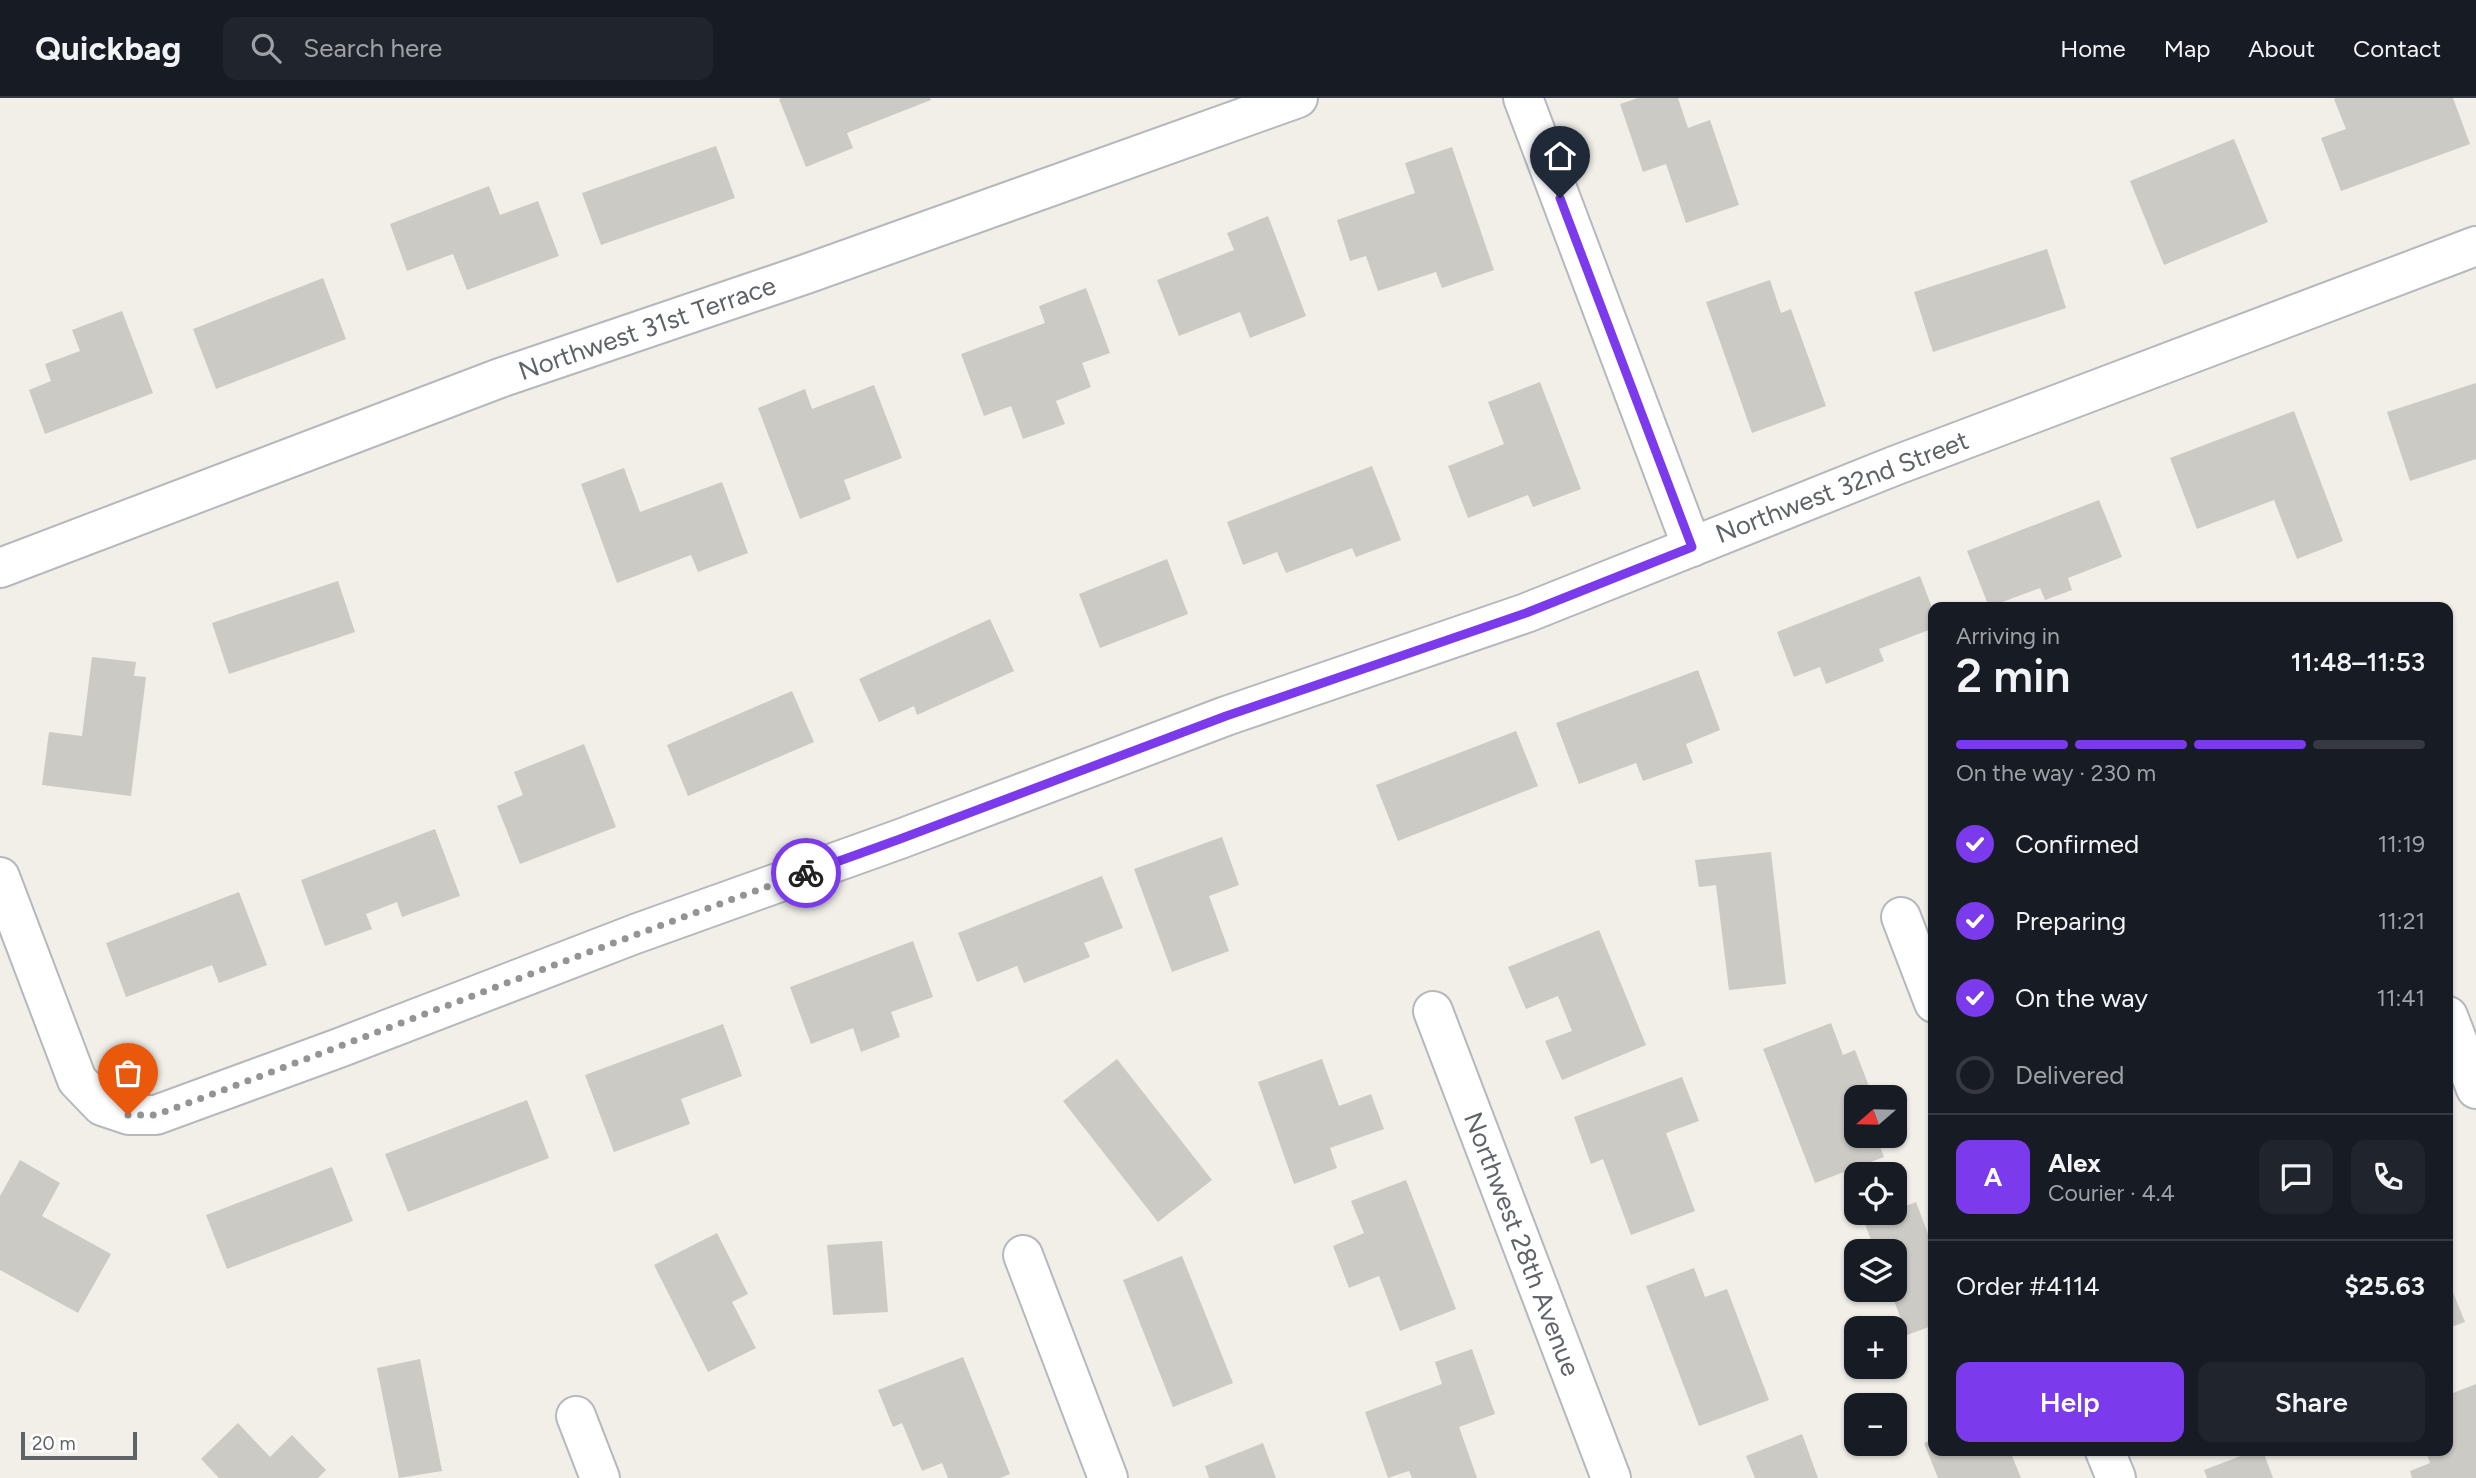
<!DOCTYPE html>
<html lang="en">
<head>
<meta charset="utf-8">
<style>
	:root { --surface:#171b24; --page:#20242c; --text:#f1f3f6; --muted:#9ea1a6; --line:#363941; --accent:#7c3aed }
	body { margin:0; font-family:Figtree,sans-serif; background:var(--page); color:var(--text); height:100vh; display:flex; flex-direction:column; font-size:26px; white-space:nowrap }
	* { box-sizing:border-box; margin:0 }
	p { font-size:23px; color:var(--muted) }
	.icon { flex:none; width:38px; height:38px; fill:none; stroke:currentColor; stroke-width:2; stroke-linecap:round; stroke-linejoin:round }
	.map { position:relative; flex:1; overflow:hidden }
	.drawer { position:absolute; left:1928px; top:504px; width:525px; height:854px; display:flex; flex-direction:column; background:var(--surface); border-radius:14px; box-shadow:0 2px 5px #0004 }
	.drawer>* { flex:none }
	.needle { width:46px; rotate:250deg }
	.tools { position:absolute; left:1844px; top:987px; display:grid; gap:14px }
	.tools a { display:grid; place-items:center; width:63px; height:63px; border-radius:14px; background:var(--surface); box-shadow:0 2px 5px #0004; font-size:35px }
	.scale { position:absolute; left:21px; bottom:18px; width:116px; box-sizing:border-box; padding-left:7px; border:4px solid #5f6368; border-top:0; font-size:19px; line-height:24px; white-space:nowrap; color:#5f6368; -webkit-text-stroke:5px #fff; paint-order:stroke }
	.pin { position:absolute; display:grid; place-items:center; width:60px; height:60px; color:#fff; margin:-72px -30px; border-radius:50% 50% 50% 0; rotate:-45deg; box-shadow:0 0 7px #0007 }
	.pin .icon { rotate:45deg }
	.courier { position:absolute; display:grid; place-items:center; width:70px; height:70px; margin:-35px; border:5px solid #7c3aed; border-radius:50%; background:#fff; color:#222; box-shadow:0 2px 9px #0007 }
	.head em { font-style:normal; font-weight:600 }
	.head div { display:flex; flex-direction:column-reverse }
	.head { display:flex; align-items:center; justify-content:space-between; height:119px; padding:0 28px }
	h1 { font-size:46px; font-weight:600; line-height:52px }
	.bar { display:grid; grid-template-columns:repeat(4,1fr); gap:10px 7px; align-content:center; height:84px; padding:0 28px }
	.bar i { height:9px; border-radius:5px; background:var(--line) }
	.bar .current { background:var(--accent) }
	.bar p { grid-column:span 4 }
	.line { display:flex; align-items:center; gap:18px; padding:0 28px; border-top:2px solid var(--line) }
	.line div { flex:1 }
	.round { display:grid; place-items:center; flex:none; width:74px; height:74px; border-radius:14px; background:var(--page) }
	ol { padding:0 28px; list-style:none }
	li { display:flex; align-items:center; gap:21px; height:77px }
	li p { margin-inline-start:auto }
	li .icon { padding:7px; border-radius:50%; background:var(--accent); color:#fff; stroke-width:4 }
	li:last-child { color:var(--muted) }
	li i { width:38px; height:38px; border:4px solid var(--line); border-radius:50% }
	.cta { display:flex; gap:14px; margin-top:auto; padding:14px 28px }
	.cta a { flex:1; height:80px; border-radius:14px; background:var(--accent); color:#fff; font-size:28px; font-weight:600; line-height:80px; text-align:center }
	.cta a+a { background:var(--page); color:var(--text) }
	header { display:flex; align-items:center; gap:42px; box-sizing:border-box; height:98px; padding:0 35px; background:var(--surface); border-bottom:2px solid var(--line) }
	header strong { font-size:33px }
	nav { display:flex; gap:38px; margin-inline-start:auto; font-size:24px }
	.search { width:490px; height:63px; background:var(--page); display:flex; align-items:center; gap:18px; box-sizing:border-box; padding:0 24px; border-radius:14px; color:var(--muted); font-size:26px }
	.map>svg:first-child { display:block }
	.building { fill:#cccac5 }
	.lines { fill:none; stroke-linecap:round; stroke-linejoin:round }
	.minor-casing { stroke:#b5b8bc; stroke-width:42 }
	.minor { stroke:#fff; stroke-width:38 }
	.done { stroke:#929495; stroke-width:7; stroke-dasharray:0 12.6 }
	.route { stroke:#7c3aed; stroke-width:9 }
	.labels { text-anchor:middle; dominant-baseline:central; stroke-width:5; stroke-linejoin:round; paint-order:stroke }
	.street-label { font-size:26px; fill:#5f6368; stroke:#fff }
</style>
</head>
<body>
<header>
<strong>Quickbag</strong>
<div class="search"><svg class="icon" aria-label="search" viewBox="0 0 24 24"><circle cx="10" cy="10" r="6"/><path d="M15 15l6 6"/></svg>Search here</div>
<nav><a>Home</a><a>Map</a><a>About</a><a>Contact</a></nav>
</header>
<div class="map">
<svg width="2476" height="1380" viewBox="0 0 2476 1380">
	<rect width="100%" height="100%" fill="#f1efe8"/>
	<g class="building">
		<polygon points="782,0 930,0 931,2 847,35 853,50 806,69 779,1"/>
		<polygon points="1638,0 1678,0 1688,30 1710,22 1739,107 1686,125 1666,66 1643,74 1620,6"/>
		<polygon points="2336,0 2453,0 2470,46 2341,93 2321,40 2346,31 2334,1"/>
		<polygon points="2234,41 2268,124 2164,167 2130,83"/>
		<polygon points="716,48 735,100 601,147 582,95"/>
		<polygon points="1452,49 1494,172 1442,190 1436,174 1378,193 1366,158 1350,163 1337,122 1415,95 1405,65"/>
		<polygon points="489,88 500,117 538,103 559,158 467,192 453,156 407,173 390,126"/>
		<polygon points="1268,118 1306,218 1250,240 1240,214 1179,238 1157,182 1234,152 1227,135"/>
		<polygon points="2047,151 2066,210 1933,254 1914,194"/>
		<polygon points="323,180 346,241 216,291 193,231"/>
		<polygon points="1770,182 1781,215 1791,211 1826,308 1752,335 1706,204"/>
		<polygon points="1086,190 1110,255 1082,265 1091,289 1056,303 1065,326 1023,341 1011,308 984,318 961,256 1045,225 1039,208"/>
		<polygon points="122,213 153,295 45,336 29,292 51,283 45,266 80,253 72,232"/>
		<polygon points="1540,284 1581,391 1533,409 1528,397 1468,420 1448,368 1504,346 1488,304"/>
		<polygon points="2476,285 2476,361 2410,383 2387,314"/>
		<polygon points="874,287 902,360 844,382 851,401 800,421 758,310 805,291 812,311"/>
		<polygon points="2294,313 2343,443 2297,461 2274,402 2197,431 2170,360"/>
		<polygon points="1372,368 1401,442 1356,459 1352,450 1286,475 1277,454 1243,467 1227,424"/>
		<polygon points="624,370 640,414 722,384 748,455 698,474 691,457 617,485 581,386"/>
		<polygon points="2099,402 2122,459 2068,480 2072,492 2045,502 2040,490 1989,509 1967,453"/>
		<polygon points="1167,461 1188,516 1100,550 1079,496"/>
		<polygon points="1920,478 1934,515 1934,530 1879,551 1884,563 1826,586 1820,569 1794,579 1777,534"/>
		<polygon points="338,483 355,534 229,576 212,525"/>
		<polygon points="990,521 1014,573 917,617 914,608 879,624 859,581"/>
		<polygon points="92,559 136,564 134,578 146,579 131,698 42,687 49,634 82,638"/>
		<polygon points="1698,572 1720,632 1686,646 1693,665 1643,683 1636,665 1579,686 1556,625"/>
		<polygon points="792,593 814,644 688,698 667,647"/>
		<polygon points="1516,633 1538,688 1398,743 1376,687"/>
		<polygon points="584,646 616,729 520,766 497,708 523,697 514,674"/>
		<polygon points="435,731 460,798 402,819 397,804 366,816 372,831 325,848 301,782"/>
		<polygon points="1222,739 1239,787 1209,798 1229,853 1172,874 1134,771"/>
		<polygon points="1771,754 1786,886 1729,892 1716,787 1699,789 1695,762"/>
		<polygon points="1102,778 1123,830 1084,845 1090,859 1024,885 1017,868 977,884 958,835"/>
		<polygon points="239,794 267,867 219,885 212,867 126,899 106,845"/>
		<polygon points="1599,832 1646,947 1562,982 1545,943 1572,933 1558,898 1526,911 1508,869"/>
		<polygon points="913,843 933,899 891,914 900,939 861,954 853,930 811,946 790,889"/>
		<polygon points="1831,925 1843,957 1855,952 1872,996 1857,999 1857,1038 1876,1038 1884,1059 1815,1085 1763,951"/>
		<polygon points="723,926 742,978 681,1001 690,1026 614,1054 585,977"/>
		<polygon points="1117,961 1212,1082 1158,1124 1063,1003"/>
		<polygon points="1322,961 1339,1008 1371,996 1384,1031 1330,1050 1337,1070 1294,1086 1258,984"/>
		<polygon points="1682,979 1699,1023 1666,1035 1695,1113 1631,1137 1603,1061 1591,1066 1574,1019"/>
		<polygon points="527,1002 549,1060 408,1114 385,1056"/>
		<polygon points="20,1062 60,1085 42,1118 111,1156 78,1215 0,1172 0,1098"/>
		<polygon points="332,1069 353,1123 227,1171 206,1117"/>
		<polygon points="1406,1082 1456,1211 1400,1233 1379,1178 1349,1190 1333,1148 1364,1135 1351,1103"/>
		<polygon points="1916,1104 1934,1152 1934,1227 1907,1237 1890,1192 1895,1192 1895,1153 1875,1153 1864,1123 1887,1115 1895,1115 1895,1112"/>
		<polygon points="717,1135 748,1196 732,1204 756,1250 708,1274 654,1167"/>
		<polygon points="882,1143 888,1214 833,1217 827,1147"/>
		<polygon points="1182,1158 1233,1285 1173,1309 1123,1182"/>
		<polygon points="1694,1170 1705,1199 1727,1191 1769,1302 1699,1328 1646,1188"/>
		<polygon points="2448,1182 2465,1224 2448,1230"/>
		<polygon points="1472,1251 1495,1316 1459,1329 1477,1380 1412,1380 1409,1373 1388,1380 1365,1314 1442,1286 1435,1264"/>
		<polygon points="963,1259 1010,1376 1000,1380 948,1380 942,1365 922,1373 902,1325 893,1329 878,1292"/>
		<polygon points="420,1261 442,1373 399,1380 377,1270"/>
		<polygon points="2476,1286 2476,1380 2412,1380 2410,1373 2430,1365 2426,1353 2448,1353 2448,1297"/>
		<polygon points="238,1325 270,1359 292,1337 326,1372 318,1380 219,1380 201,1361"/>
		<polygon points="1802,1336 1818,1380 1755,1380 1746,1358"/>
		<polygon points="1934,1341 1934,1353 2010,1353 2021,1380 1938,1380 1924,1345"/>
		<polygon points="1263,1345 1276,1380 1209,1380 1205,1368"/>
		<polygon points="2254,1353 2263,1353 2273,1380 2207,1380 2204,1372"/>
	</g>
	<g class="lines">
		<g class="minor-casing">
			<g id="minor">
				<polyline points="1523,0 1692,449"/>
				<polyline points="0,470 500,280 806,176 1298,0"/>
				<polyline points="0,779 77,982 102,1008 129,1017 156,1017 339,950 635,836 900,741 1226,618 1526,515 1894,368 2476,148"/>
				<polyline points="1901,819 1934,905"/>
				<polyline points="1433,913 1611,1380"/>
				<polyline points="2448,918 2476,991"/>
				<polyline points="1023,1157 1108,1380"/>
				<polyline points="576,1318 600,1380"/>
				<polyline points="2105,1353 2116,1380"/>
			</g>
		</g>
		<use href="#minor" class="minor"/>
	</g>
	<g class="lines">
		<path class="done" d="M128,1017H156C373,937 588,852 806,775"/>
		<polyline class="route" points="806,775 900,741 1226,618 1526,515 1692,449 1560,100"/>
	</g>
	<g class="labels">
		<g class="street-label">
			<text transform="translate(647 230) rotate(-19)">Northwest 31st Terrace</text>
			<text transform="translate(1842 389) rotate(-21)">Northwest 32nd Street</text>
			<text transform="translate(1522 1146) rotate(69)">Northwest 28th Avenue</text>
		</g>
	</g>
</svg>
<div class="tools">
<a><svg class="needle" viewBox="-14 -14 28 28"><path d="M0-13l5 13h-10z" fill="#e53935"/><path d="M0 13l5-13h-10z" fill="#9ea1a6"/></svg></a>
<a><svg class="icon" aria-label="locate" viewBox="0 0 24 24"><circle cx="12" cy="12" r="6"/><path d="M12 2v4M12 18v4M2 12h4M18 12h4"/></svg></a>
<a><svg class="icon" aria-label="layers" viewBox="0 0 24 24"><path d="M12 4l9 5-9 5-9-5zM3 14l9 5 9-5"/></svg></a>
<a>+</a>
<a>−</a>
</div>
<div class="scale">20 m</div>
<div class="pin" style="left:128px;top:1017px;background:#ea580c"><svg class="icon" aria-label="bag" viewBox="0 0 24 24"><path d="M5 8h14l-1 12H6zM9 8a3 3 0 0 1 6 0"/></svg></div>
<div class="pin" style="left:1560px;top:100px;background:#1f2937"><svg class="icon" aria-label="home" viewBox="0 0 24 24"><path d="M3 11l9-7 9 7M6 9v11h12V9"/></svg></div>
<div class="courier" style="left:806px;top:775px"><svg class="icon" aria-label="bike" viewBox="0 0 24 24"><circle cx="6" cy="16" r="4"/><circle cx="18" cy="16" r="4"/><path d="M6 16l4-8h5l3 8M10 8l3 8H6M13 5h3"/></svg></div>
<section class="drawer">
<div class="head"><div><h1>2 min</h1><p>Arriving in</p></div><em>11:48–11:53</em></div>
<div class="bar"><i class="current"></i><i class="current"></i><i class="current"></i><i></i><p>On the way · 230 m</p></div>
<ol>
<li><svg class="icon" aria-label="check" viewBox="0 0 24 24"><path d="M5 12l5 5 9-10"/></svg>Confirmed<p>11:19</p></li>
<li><svg class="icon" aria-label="check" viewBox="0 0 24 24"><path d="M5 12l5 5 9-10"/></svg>Preparing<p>11:21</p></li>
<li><svg class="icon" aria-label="check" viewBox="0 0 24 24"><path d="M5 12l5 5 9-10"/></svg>On the way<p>11:41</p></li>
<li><i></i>Delivered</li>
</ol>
<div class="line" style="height:126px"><b class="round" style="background:var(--accent);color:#fff">A</b><div><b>Alex</b><p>Courier · 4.4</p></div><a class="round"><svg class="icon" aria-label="chat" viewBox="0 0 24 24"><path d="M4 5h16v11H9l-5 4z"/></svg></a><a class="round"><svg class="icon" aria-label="phone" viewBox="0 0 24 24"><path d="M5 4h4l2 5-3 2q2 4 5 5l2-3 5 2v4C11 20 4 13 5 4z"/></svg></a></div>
<div class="line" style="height:91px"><div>Order #4114</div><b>$25.63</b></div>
<div class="cta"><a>Help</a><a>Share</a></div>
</section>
</div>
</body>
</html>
